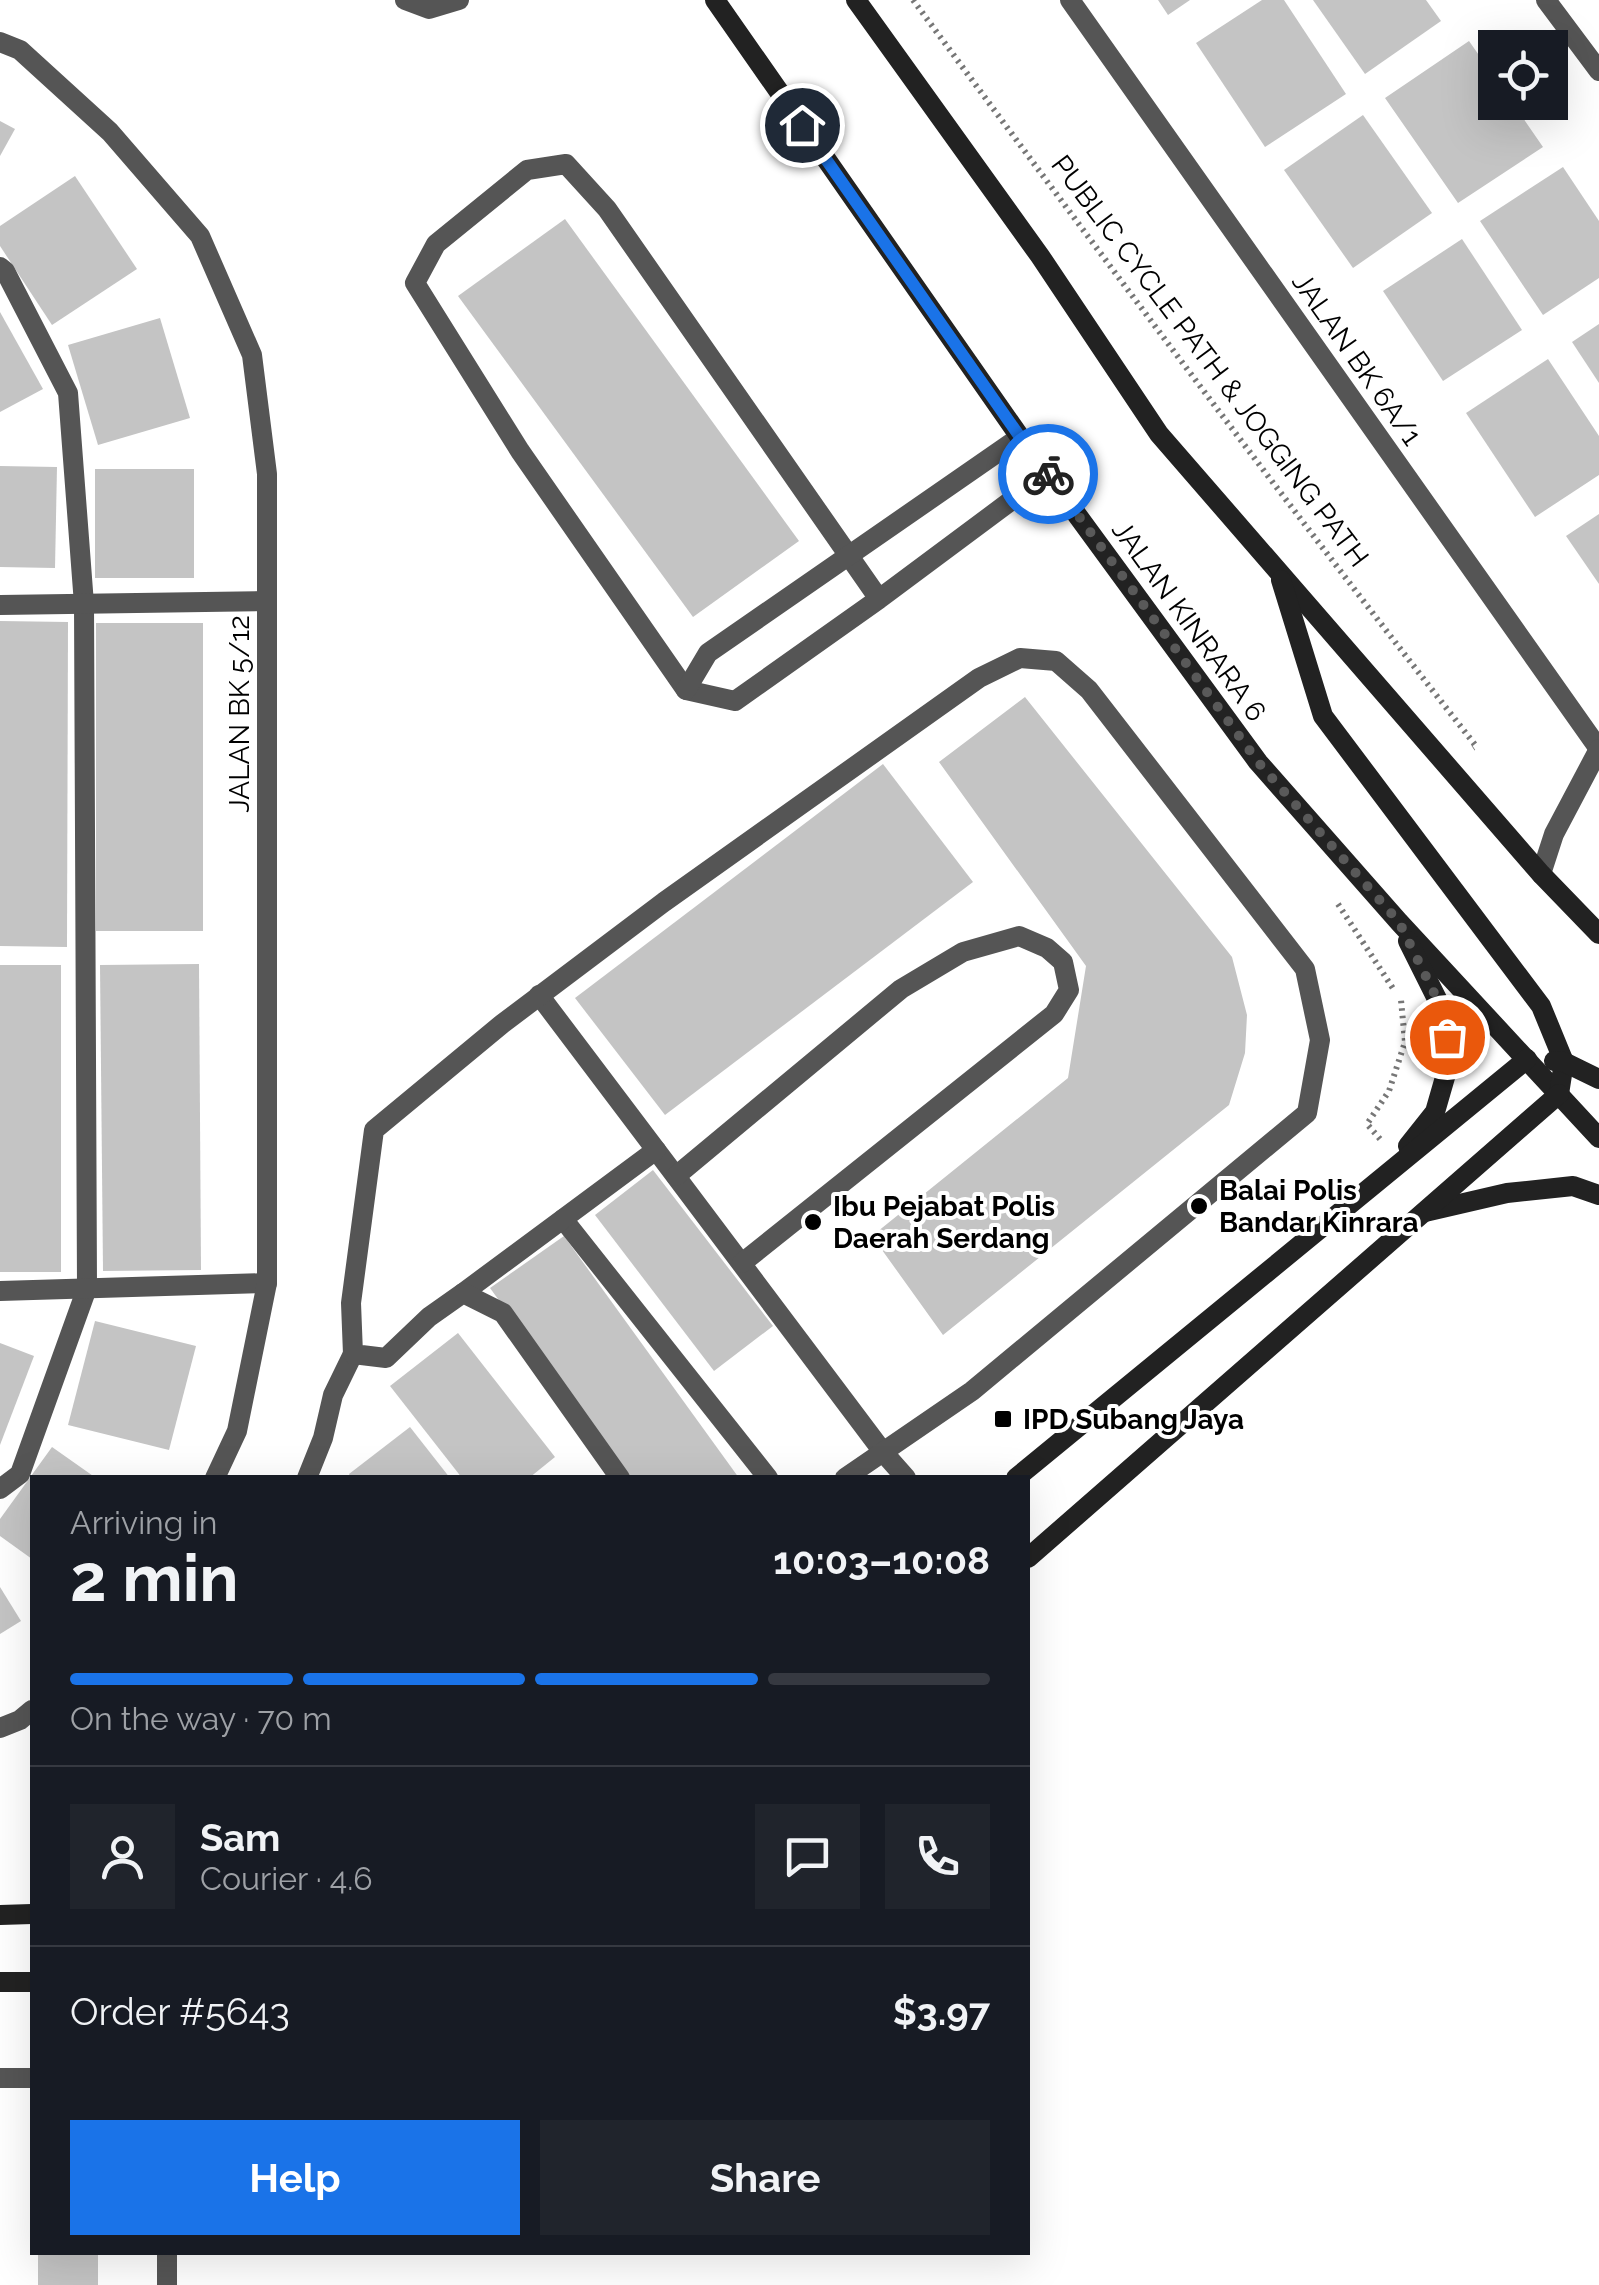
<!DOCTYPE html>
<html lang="en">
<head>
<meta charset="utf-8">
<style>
	:root { --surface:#171b24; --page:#20242c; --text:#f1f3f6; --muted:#9ea1a6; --line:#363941; --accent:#1a73e8 }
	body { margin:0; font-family:Raleway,sans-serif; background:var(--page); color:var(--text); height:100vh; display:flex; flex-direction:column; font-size:38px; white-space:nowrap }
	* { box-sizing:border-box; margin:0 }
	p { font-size:32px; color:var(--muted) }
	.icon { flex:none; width:55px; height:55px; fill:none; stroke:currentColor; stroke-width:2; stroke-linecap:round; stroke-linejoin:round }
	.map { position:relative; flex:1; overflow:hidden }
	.drawer { position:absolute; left:30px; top:1475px; width:1000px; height:780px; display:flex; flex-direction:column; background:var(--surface); border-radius:0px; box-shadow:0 10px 40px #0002 }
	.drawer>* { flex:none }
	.fabs { position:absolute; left:1478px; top:30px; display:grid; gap:20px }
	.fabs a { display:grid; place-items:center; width:90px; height:90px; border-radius:0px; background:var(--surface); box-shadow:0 10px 40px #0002; font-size:50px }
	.pin { position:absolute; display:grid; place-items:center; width:85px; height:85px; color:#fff; margin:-42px; border:5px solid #fff; border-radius:50%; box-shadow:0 2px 10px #0007 }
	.courier { position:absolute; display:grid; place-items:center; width:100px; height:100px; margin:-50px; border:8px solid #1a73e8; border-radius:50%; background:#fff; color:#222; box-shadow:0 2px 12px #0007 }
	.head em { font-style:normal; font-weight:700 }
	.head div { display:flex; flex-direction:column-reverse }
	.head { display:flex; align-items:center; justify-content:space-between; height:170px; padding:0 40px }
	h1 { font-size:65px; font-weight:700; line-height:75px }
	.bar { display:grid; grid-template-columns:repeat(4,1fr); gap:15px 10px; align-content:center; height:120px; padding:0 40px }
	.bar i { height:12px; border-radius:8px; background:var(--line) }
	.bar .current { background:var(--accent) }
	.bar p { grid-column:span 4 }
	.line { display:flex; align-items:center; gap:25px; padding:0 40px; border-top:2px solid var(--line) }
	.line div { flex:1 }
	.round { display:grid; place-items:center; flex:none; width:105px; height:105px; border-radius:0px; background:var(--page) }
	.cta { display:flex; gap:20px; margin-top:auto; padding:20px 40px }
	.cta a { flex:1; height:115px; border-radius:0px; background:var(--accent); color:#fff; font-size:40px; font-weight:700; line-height:115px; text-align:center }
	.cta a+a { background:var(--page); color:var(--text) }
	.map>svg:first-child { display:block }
	.building { fill:#c4c4c4 }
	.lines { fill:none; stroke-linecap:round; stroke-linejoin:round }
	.path { stroke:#777; stroke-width:6; stroke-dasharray:2.5 5; stroke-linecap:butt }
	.service { stroke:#555; stroke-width:20 }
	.minor { stroke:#555; stroke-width:20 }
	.secondary { stroke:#222; stroke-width:20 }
	.done { stroke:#595959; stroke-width:10; stroke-dasharray:0 18 }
	.route { stroke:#1a73e8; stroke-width:12 }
	.poi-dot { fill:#000; stroke:#fff; stroke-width:4 }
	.labels { text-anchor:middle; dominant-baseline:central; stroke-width:8; stroke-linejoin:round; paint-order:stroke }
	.street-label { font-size:28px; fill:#000; stroke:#fff }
	.poi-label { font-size:28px; font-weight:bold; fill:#000; stroke:#fff; text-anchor:start }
</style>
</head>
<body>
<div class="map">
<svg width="1599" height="2285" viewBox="0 0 1599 2285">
	<rect width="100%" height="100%" fill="#fff"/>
	<g class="building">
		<polygon points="1158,0 1190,0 1168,15"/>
		<polygon points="1262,0 1284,0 1346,94 1265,147 1196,43"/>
		<polygon points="1313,0 1426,0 1441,21 1365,74"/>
		<polygon points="1469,41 1495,78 1495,102 1512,102 1543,147 1458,203 1385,98"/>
		<polygon points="1363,115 1432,213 1353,268 1284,170"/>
		<polygon points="0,121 15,129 0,156"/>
		<polygon points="1563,167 1599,221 1599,278 1543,315 1480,221"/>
		<polygon points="75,176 137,269 52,325 0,246 0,226"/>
		<polygon points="565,219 799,541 693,617 458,296"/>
		<polygon points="1462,239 1522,330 1443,381 1383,291"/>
		<polygon points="0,312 43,389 0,412"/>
		<polygon points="160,318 190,418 98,445 68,345"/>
		<polygon points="1599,324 1599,383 1572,342"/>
		<polygon points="1548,359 1599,436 1599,475 1535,517 1466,413"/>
		<polygon points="0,466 57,467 55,568 0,567"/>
		<rect x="95" y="469" width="99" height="109"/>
		<polygon points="1599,514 1599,584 1566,536"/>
		<polygon points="0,621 68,622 67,947 0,946"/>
		<rect x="96" y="623" width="107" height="308"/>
		<polygon points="1025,697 1232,957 1247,1015 1245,1053 1229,1105 943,1335 872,1236 1068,1078 1086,966 939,762"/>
		<polygon points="883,764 973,882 665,1115 575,998"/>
		<polygon points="199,964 201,1270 103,1271 100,965"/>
		<rect x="0" y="965" width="61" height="307"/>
		<polygon points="653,1170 773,1326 714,1371 595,1215"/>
		<polygon points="564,1236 739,1478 628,1478 490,1288"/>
		<polygon points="95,1321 196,1346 169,1450 68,1425"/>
		<polygon points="458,1333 555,1457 529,1478 462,1478 390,1386"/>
		<polygon points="0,1343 34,1356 0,1445"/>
		<polygon points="410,1427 450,1478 351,1478 349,1474"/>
		<polygon points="52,1447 96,1478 32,1478 32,1559 0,1536 0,1519"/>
		<polygon points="0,1587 21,1621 0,1634"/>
		<rect x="38" y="2252" width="60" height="33"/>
	</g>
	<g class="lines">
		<g class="path">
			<path d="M913,0C1098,251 1284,501 1476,746L1473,748"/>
			<polyline points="1338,904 1394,990"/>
			<polyline points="1380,1139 1367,1124 1389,1091 1405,1042 1401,1000"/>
		</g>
		<g class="service">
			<polyline points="405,0 429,9 459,0"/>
			<polyline points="0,267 5,271 68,393 84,604 87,1288 20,1474 0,1489"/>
			<polyline points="879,599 607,209 566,164 527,170 436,244 415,283 520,451 686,690 735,701 879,599 1047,474"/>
			<polyline points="0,605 267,601"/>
			<polyline points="686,690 708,653 1020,437"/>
			<polyline points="656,1150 883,1452 906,1478"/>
			<polyline points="676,1176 901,989 963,952 1019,936 1047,948 1063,962 1069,990 1054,1014 742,1263"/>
			<polyline points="563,1219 768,1478"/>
			<polyline points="0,1291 267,1283"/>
			<polyline points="463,1293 656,1150 539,995"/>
			<polyline points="307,1478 323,1438 333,1395 353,1354"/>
			<polyline points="620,1478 503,1313 463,1293 429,1317 386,1358 353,1354 351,1303 374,1130 502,1024 664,902 979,678 1020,658 1056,661 1089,690 1305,969 1320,1040 1307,1113 972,1391 845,1478"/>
		</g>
		<g class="minor">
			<polyline points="1070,0 1599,749"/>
			<polyline points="1546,0 1599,71"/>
			<polyline points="0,42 20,50 110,132 200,236 252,355 267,474 267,1283 237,1431 215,1478"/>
			<polyline points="1541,874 1554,834 1599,749"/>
			<polyline points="0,1728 20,1720 32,1710"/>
			<polyline points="0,2078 32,2078"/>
			<polyline points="167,2252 167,2285"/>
		</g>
		<g class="secondary">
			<polyline points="715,0 1020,437 1258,762 1399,922 1599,1138"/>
			<polyline points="856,0 1040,256 1159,434 1541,874 1599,934"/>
			<polyline points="1281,580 1323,716 1541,1006 1564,1062 1559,1094"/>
			<polyline points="1554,1061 1564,1062 1599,1079"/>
			<polyline points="1408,1146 1435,1112 1450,1060 1444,1013 1408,941"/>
			<polyline points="1425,1212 1507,1193 1573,1186 1599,1195"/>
			<polyline points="1016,1478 1527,1059"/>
			<polyline points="1028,1558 1559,1094"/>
			<polyline points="0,1915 32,1914"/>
			<polyline points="0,1982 32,1982"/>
		</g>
	</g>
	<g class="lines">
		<polyline class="done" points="1048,474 1258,762 1399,922 1444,1013 1447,1037"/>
		<polyline class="route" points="802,125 1020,437 1048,474"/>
	</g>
	<g class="poi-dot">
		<circle cx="1199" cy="1206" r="10"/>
		<circle cx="813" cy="1222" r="10"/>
		<rect x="993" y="1409" width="20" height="20" rx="5"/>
	</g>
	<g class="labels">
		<g class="street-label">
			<text transform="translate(1357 359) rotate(55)">JALAN BK 6A/1</text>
			<text transform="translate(1210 361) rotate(53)">PUBLIC CYCLE PATH &amp; JOGGING PATH</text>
			<text transform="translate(1189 621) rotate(54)">JALAN KINRARA 6</text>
			<text transform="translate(239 714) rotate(-90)">JALAN BK 5/12</text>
		</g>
		<g class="poi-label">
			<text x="1219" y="1190">Balai Polis<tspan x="1219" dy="32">Bandar Kinrara</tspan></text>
			<text x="833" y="1206">Ibu Pejabat Polis<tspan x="833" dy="32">Daerah Serdang</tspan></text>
			<text x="1023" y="1419">IPD Subang Jaya</text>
		</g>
	</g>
</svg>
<div class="fabs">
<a><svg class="icon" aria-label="locate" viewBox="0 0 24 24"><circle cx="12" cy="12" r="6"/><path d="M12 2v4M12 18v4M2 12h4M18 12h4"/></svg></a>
</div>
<div class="pin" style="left:1447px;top:1037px;background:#ea580c"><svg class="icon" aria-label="bag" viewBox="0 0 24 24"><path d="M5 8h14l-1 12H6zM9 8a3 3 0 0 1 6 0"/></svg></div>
<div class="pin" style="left:802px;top:125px;background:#1f2937"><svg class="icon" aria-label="home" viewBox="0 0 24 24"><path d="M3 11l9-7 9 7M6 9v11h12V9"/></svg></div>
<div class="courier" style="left:1048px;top:474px"><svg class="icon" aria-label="bike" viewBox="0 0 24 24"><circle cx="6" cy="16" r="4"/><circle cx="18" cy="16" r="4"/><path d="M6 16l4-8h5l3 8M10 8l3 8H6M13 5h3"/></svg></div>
<section class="drawer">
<div class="head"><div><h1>2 min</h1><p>Arriving in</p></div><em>10:03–10:08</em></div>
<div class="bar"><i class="current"></i><i class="current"></i><i class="current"></i><i></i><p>On the way · 70 m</p></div>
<div class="line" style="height:180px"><a class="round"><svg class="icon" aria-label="person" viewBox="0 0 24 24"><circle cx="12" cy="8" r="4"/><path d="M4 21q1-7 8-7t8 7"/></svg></a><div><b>Sam</b><p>Courier · 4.6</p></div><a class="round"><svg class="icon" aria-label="chat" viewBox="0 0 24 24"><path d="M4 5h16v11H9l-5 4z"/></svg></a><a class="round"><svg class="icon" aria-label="phone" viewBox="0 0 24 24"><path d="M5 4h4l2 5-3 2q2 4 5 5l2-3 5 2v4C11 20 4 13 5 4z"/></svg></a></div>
<div class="line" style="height:130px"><div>Order #5643</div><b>$3.97</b></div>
<div class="cta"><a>Help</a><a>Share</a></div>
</section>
</div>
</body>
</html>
